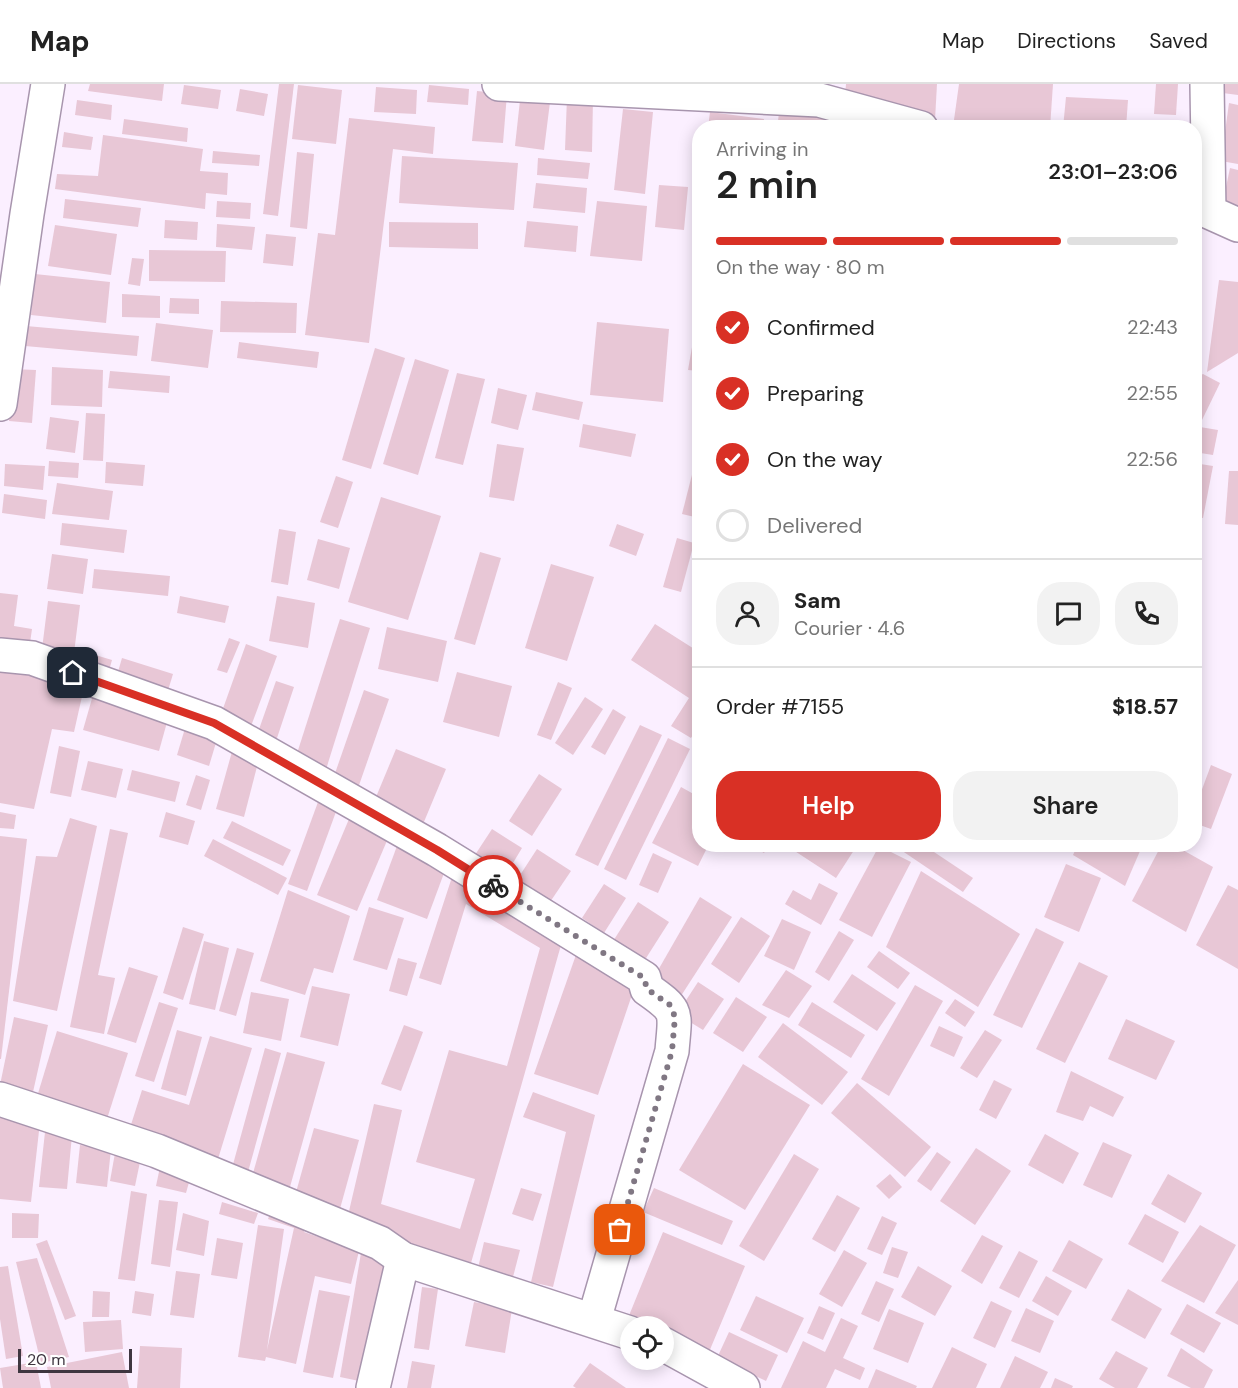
<!DOCTYPE html>
<html lang="en">
<head>
<meta charset="utf-8">
<style>
	:root { --surface:#fff; --page:#f2f2f2; --text:#222; --muted:#767676; --line:#e0e0e0; --accent:#d93025 }
	body { margin:0; font-family:"DM Sans",sans-serif; background:var(--page); color:var(--text); height:100vh; display:flex; flex-direction:column; font-size:22px; white-space:nowrap }
	* { box-sizing:border-box; margin:0 }
	p { font-size:20px; color:var(--muted) }
	.icon { flex:none; width:33px; height:33px; fill:none; stroke:currentColor; stroke-width:2; stroke-linecap:round; stroke-linejoin:round }
	.map { position:relative; flex:1; overflow:hidden }
	.side { position:absolute; left:692px; top:36px; width:510px; height:732px; display:flex; flex-direction:column; background:var(--surface); border-radius:24px; box-shadow:0 3px 15px #0003 }
	.side>* { flex:none }
	.controls { position:absolute; left:620px; top:1232px; display:grid; gap:12px }
	.controls a { display:grid; place-items:center; width:54px; height:54px; border-radius:50%; background:var(--surface); box-shadow:0 3px 15px #0003; font-size:30px }
	.scale { position:absolute; left:18px; bottom:15px; width:114px; box-sizing:border-box; padding-left:6px; border:3px solid #3e3640; border-top:0; font-size:16px; line-height:21px; white-space:nowrap; color:#3e3640; -webkit-text-stroke:4px #fff; paint-order:stroke }
	.pin { position:absolute; display:grid; place-items:center; width:51px; height:51px; color:#fff; margin:-26px; border-radius:12px; box-shadow:0 3px 9px #0006 }
	.courier { position:absolute; display:grid; place-items:center; width:60px; height:60px; margin:-30px; border:4px solid #d93025; border-radius:50%; background:#fff; color:#222; box-shadow:0 2px 8px #0007 }
	.headline em { font-style:normal; font-weight:600 }
	.headline div { display:flex; flex-direction:column-reverse }
	.headline { display:flex; align-items:center; justify-content:space-between; height:102px; padding:0 24px }
	h1 { font-size:39px; font-weight:600; line-height:45px }
	.bar { display:grid; grid-template-columns:repeat(4,1fr); gap:9px 6px; align-content:center; height:72px; padding:0 24px }
	.bar i { height:8px; border-radius:4px; background:var(--line) }
	.bar .active { background:var(--accent) }
	.bar p { grid-column:span 4 }
	.line { display:flex; align-items:center; gap:15px; padding:0 24px; border-top:2px solid var(--line) }
	.line div { flex:1 }
	.round { display:grid; place-items:center; flex:none; width:63px; height:63px; border-radius:24px; background:var(--page) }
	ol { padding:0 24px; list-style:none }
	li { display:flex; align-items:center; gap:18px; height:66px }
	li p { margin-inline-start:auto }
	li .icon { padding:6px; border-radius:50%; background:var(--accent); color:#fff; stroke-width:4 }
	li:last-child { color:var(--muted) }
	li i { width:33px; height:33px; border:3px solid var(--line); border-radius:50% }
	.cta { display:flex; gap:12px; margin-top:auto; padding:12px 24px }
	.cta a { flex:1; height:69px; border-radius:24px; background:var(--accent); color:#fff; font-size:24px; font-weight:600; line-height:69px; text-align:center }
	.cta a+a { background:var(--page); color:var(--text) }
	header { display:flex; align-items:center; gap:36px; box-sizing:border-box; height:84px; padding:0 30px; background:var(--surface); border-bottom:2px solid var(--line) }
	header strong { font-size:28px }
	nav { display:flex; gap:33px; margin-inline-start:auto; font-size:21px }
	.map>svg:first-child { display:block }
	.building { fill:#e8c7d6 }
	.lines { fill:none; stroke-linecap:round; stroke-linejoin:round }
	.minor-casing { stroke:#a895ae; stroke-width:36 }
	.minor { stroke:#fff; stroke-width:33 }
	.done { stroke:#807783; stroke-width:6; stroke-dasharray:0 10.8 }
	.route { stroke:#d93025; stroke-width:8 }
</style>
</head>
<body>
<header>
<strong>Map</strong>
<nav><a>Map</a><a>Directions</a><a>Saved</a></nav>
</header>
<div class="map">
<svg width="1238" height="1304" viewBox="0 0 1238 1304">
	<rect width="100%" height="100%" fill="#fbefff"/>
	<g class="building">
		<polygon points="90,0 164,0 162,17 88,7"/>
		<polygon points="279,0 294,0 278,132 263,130"/>
		<polygon points="846,0 937,0 935,36 845,12"/>
		<polygon points="959,0 1053,0 1050,44 953,43"/>
		<polygon points="1156,0 1178,0 1176,31 1154,30"/>
		<polygon points="1216,0 1238,0 1238,11 1215,8"/>
		<polygon points="184,1 221,6 218,25 181,20"/>
		<polygon points="298,1 342,6 336,60 292,55"/>
		<polygon points="429,1 469,5 468,21 427,18"/>
		<polygon points="376,3 417,6 416,30 374,28"/>
		<polygon points="240,5 268,10 264,32 236,27"/>
		<polygon points="477,7 507,10 503,59 472,57"/>
		<polygon points="521,7 551,10 544,66 515,62"/>
		<polygon points="567,13 593,14 592,68 565,66"/>
		<polygon points="1066,13 1128,16 1126,44 1063,44"/>
		<polygon points="77,16 112,21 111,36 75,31"/>
		<polygon points="1229,19 1238,21 1238,80 1221,77"/>
		<polygon points="780,21 884,44 817,44 778,37"/>
		<polygon points="623,25 653,28 645,110 614,106"/>
		<polygon points="710,28 764,35 763,44 708,44"/>
		<polygon points="349,34 435,43 433,70 393,65 369,259 305,251 318,149 335,151"/>
		<polygon points="124,35 188,44 187,58 122,50"/>
		<polygon points="1151,36 1185,38 1185,44 1151,44"/>
		<polygon points="64,48 93,53 91,66 62,63"/>
		<polygon points="103,51 203,65 200,87 228,89 227,111 206,109 205,125 55,105 57,90 98,92"/>
		<polygon points="213,67 260,71 259,82 212,79"/>
		<polygon points="297,68 314,70 307,145 290,143"/>
		<polygon points="402,72 518,79 514,126 399,119"/>
		<polygon points="538,74 590,79 588,95 537,91"/>
		<polygon points="1230,84 1238,86 1238,128 1222,122"/>
		<polygon points="536,99 587,104 585,129 533,124"/>
		<polygon points="659,101 688,103 684,146 655,143"/>
		<polygon points="65,115 141,124 138,143 63,134"/>
		<polygon points="217,117 251,119 250,135 216,133"/>
		<polygon points="597,117 647,122 642,177 590,172"/>
		<polygon points="165,136 198,138 197,156 164,154"/>
		<polygon points="527,137 578,142 576,168 524,163"/>
		<polygon points="389,138 478,139 478,165 389,163"/>
		<polygon points="217,140 255,143 252,166 216,163"/>
		<polygon points="55,141 117,150 111,191 48,182"/>
		<polygon points="266,150 296,153 293,182 263,179"/>
		<polygon points="149,166 226,167 225,198 149,197"/>
		<polygon points="132,174 144,175 140,202 128,200"/>
		<polygon points="35,190 110,198 106,239 31,231"/>
		<polygon points="1219,196 1238,198 1238,269 1207,288"/>
		<polygon points="122,210 160,212 160,234 122,233"/>
		<polygon points="170,214 199,215 199,230 169,229"/>
		<polygon points="221,217 297,219 296,249 220,248"/>
		<polygon points="698,229 699,229 699,287 688,286"/>
		<polygon points="597,238 669,245 663,318 590,311"/>
		<polygon points="156,239 213,246 208,284 151,277"/>
		<polygon points="26,242 139,252 137,272 25,262"/>
		<polygon points="239,258 319,268 317,284 237,274"/>
		<polygon points="375,264 405,274 371,385 342,376"/>
		<polygon points="415,275 449,286 418,391 383,380"/>
		<polygon points="52,283 103,286 102,323 51,321"/>
		<polygon points="12,285 36,286 32,339 9,337"/>
		<polygon points="110,287 170,292 169,309 108,304"/>
		<polygon points="457,289 485,295 463,381 435,374"/>
		<polygon points="1203,290 1220,299 1202,336 1194,332 1194,295"/>
		<polygon points="498,304 527,311 518,346 491,339"/>
		<polygon points="536,308 583,318 579,336 532,326"/>
		<polygon points="698,324 699,324 699,353 693,353"/>
		<polygon points="86,329 105,330 103,377 83,376"/>
		<polygon points="50,333 79,337 75,369 46,365"/>
		<polygon points="583,340 636,350 631,373 579,363"/>
		<polygon points="1194,342 1218,346 1213,371 1194,368"/>
		<polygon points="497,360 524,364 514,417 489,413"/>
		<polygon points="697,371 699,372 699,434 682,430"/>
		<polygon points="49,377 79,379 78,394 48,392"/>
		<polygon points="106,378 145,381 143,402 105,399"/>
		<polygon points="1194,379 1213,382 1203,434 1194,433"/>
		<polygon points="5,380 45,382 43,406 4,402"/>
		<polygon points="1229,387 1238,387 1238,441 1225,440"/>
		<polygon points="336,392 353,398 338,444 320,438"/>
		<polygon points="57,399 113,407 109,436 52,430"/>
		<polygon points="4,410 47,416 45,435 2,429"/>
		<polygon points="381,413 441,432 408,536 348,518"/>
		<polygon points="62,439 127,446 124,469 60,461"/>
		<polygon points="617,440 644,450 636,472 609,462"/>
		<polygon points="279,445 296,448 288,501 271,498"/>
		<polygon points="677,454 694,459 681,508 663,503"/>
		<polygon points="318,455 350,464 339,505 307,496"/>
		<polygon points="480,468 501,474 475,561 454,555"/>
		<polygon points="52,470 88,475 83,510 47,505"/>
		<polygon points="551,480 594,493 567,577 525,564"/>
		<polygon points="94,485 170,492 168,512 92,504"/>
		<polygon points="0,509 18,511 14,542 32,545 29,566 0,563"/>
		<polygon points="180,512 229,522 225,539 177,529"/>
		<polygon points="277,512 315,519 308,564 269,557"/>
		<polygon points="48,517 80,521 73,577 41,573"/>
		<polygon points="340,535 370,544 324,692 293,682"/>
		<polygon points="655,540 699,568 699,641 691,654 671,642 689,614 631,576"/>
		<polygon points="387,543 447,557 438,598 378,585"/>
		<polygon points="229,554 240,558 227,589 217,586"/>
		<polygon points="246,560 277,572 250,645 220,633"/>
		<polygon points="82,567 112,576 108,590 78,581"/>
		<polygon points="122,574 173,590 166,613 115,598"/>
		<polygon points="0,577 72,591 70,607 83,608 74,648 52,645 34,725 0,719"/>
		<polygon points="457,588 512,602 499,653 443,638"/>
		<polygon points="276,597 294,603 276,657 257,651"/>
		<polygon points="558,598 572,604 551,656 537,651"/>
		<polygon points="95,604 169,631 159,667 83,646"/>
		<polygon points="364,606 389,615 357,707 332,698"/>
		<polygon points="585,613 603,625 573,671 555,659"/>
		<polygon points="613,625 626,633 605,671 591,663"/>
		<polygon points="186,641 218,652 209,682 177,671"/>
		<polygon points="640,641 662,651 598,782 575,771"/>
		<polygon points="668,654 690,665 626,796 604,785"/>
		<polygon points="59,662 80,667 71,713 50,709"/>
		<polygon points="233,664 260,671 244,733 216,725"/>
		<polygon points="396,665 446,685 421,745 371,725"/>
		<polygon points="88,677 123,685 116,714 81,706"/>
		<polygon points="1211,681 1232,690 1211,745 1194,739 1194,727"/>
		<polygon points="132,686 180,698 175,718 127,706"/>
		<polygon points="539,690 562,705 532,752 509,737"/>
		<polygon points="196,691 210,696 201,726 186,721"/>
		<polygon points="681,703 699,713 699,760 709,760 698,782 652,759"/>
		<polygon points="318,718 337,725 307,807 288,800"/>
		<polygon points="0,728 16,731 14,745 0,744"/>
		<polygon points="166,728 195,737 188,761 159,753"/>
		<polygon points="70,734 97,742 57,927 13,917 36,772 57,773"/>
		<polygon points="349,735 389,752 357,827 317,811"/>
		<polygon points="232,737 291,766 283,782 223,754"/>
		<polygon points="110,745 128,749 98,891 115,894 104,950 70,943"/>
		<polygon points="492,745 522,764 504,794 473,774"/>
		<polygon points="0,752 27,755 1,975 0,975"/>
		<polygon points="213,755 287,794 278,811 204,772"/>
		<polygon points="749,760 769,760 764,769"/>
		<polygon points="784,760 858,760 836,794"/>
		<polygon points="892,760 922,760 973,794 963,808"/>
		<polygon points="1078,760 1143,760 1125,802 1073,771"/>
		<polygon points="1162,760 1172,760 1213,783 1186,848 1132,817"/>
		<polygon points="397,762 447,781 427,835 377,816"/>
		<polygon points="879,762 911,778 872,853 839,836"/>
		<polygon points="537,765 571,787 546,824 513,802"/>
		<polygon points="653,769 672,778 658,809 639,801"/>
		<polygon points="1066,780 1101,794 1079,848 1044,833"/>
		<polygon points="921,787 1020,850 978,923 886,863"/>
		<polygon points="453,790 563,854 471,1179 346,1140 374,1020 402,1026 381,1120 460,1145 475,1095 416,1078 449,966 507,982 540,864 466,820 441,901 419,894"/>
		<polygon points="819,799 838,809 821,841 785,820 793,806 811,816"/>
		<polygon points="604,800 626,814 604,849 582,834"/>
		<polygon points="1228,801 1238,806 1238,885 1196,861"/>
		<polygon points="288,806 350,832 333,889 314,884 305,911 260,897"/>
		<polygon points="700,813 732,833 677,918 653,895"/>
		<polygon points="638,818 669,838 641,882 610,862"/>
		<polygon points="369,823 404,834 387,886 353,876"/>
		<polygon points="741,833 770,852 739,899 711,880"/>
		<polygon points="782,835 811,848 794,886 764,872"/>
		<polygon points="183,843 204,850 183,916 163,909"/>
		<polygon points="1036,844 1064,858 1022,944 993,931"/>
		<polygon points="839,847 854,856 829,897 815,888"/>
		<polygon points="204,857 229,864 215,926 189,920"/>
		<polygon points="237,864 254,869 236,932 219,927"/>
		<polygon points="879,867 910,889 898,905 867,883"/>
		<polygon points="577,868 637,896 598,1011 534,990"/>
		<polygon points="398,874 417,879 407,912 389,907"/>
		<polygon points="1079,878 1108,892 1065,979 1036,965"/>
		<polygon points="129,883 158,892 136,959 107,950"/>
		<polygon points="786,886 812,902 789,934 762,921"/>
		<polygon points="852,890 896,919 877,947 833,918"/>
		<polygon points="698,898 724,915 703,946 677,930"/>
		<polygon points="915,901 943,917 889,1012 861,995"/>
		<polygon points="312,902 350,910 338,962 300,953"/>
		<polygon points="251,908 289,915 281,957 243,949"/>
		<polygon points="736,913 767,933 743,968 713,949"/>
		<polygon points="955,915 975,928 965,943 945,929"/>
		<polygon points="159,918 178,924 154,998 135,992"/>
		<polygon points="812,918 865,951 851,974 798,941"/>
		<polygon points="14,933 48,941 33,1008 0,1001"/>
		<polygon points="1126,935 1175,957 1156,996 1108,975"/>
		<polygon points="783,939 848,988 822,1021 758,973"/>
		<polygon points="404,941 423,948 401,1007 381,1000"/>
		<polygon points="939,942 963,953 954,973 930,962"/>
		<polygon points="177,946 202,953 186,1012 161,1005"/>
		<polygon points="985,946 1002,956 977,994 960,984"/>
		<polygon points="57,947 128,969 106,1038 36,1016"/>
		<polygon points="210,952 252,964 218,1075 129,1047 142,1006 189,1021"/>
		<polygon points="265,964 281,969 248,1088 232,1084"/>
		<polygon points="287,968 325,978 288,1110 250,1100"/>
		<polygon points="743,980 810,1021 745,1126 679,1086"/>
		<polygon points="1071,987 1124,1013 1113,1033 1090,1022 1083,1037 1056,1028"/>
		<polygon points="994,996 1012,1005 996,1035 979,1026"/>
		<polygon points="857,999 931,1063 905,1093 831,1029"/>
		<polygon points="533,1008 595,1031 553,1203 531,1198 566,1048 523,1033"/>
		<polygon points="0,1033 40,1038 31,1118 0,1115"/>
		<polygon points="314,1044 359,1056 338,1132 293,1119"/>
		<polygon points="45,1048 72,1051 67,1105 39,1103"/>
		<polygon points="1045,1050 1079,1069 1063,1100 1028,1081"/>
		<polygon points="1103,1058 1132,1071 1112,1114 1083,1101"/>
		<polygon points="80,1061 111,1065 107,1103 76,1099"/>
		<polygon points="976,1064 1011,1087 975,1141 940,1117"/>
		<polygon points="937,1068 951,1078 931,1107 917,1097"/>
		<polygon points="115,1069 141,1073 135,1102 110,1097"/>
		<polygon points="794,1070 819,1085 764,1177 739,1162"/>
		<polygon points="160,1083 191,1091 186,1109 156,1102"/>
		<polygon points="890,1090 902,1103 889,1115 876,1102"/>
		<polygon points="1168,1090 1202,1109 1185,1139 1151,1120"/>
		<polygon points="521,1104 542,1110 533,1137 512,1130"/>
		<polygon points="654,1104 733,1137 722,1161 643,1128"/>
		<polygon points="131,1107 147,1110 135,1197 118,1195"/>
		<polygon points="837,1111 860,1124 835,1168 812,1155"/>
		<polygon points="159,1116 178,1118 170,1183 151,1180"/>
		<polygon points="222,1118 258,1129 254,1140 219,1130"/>
		<polygon points="272,1125 307,1138 304,1148 359,1167 351,1200 315,1192 296,1280 266,1273 265,1277 238,1273 258,1141 284,1145 267,1266 294,1144 268,1135"/>
		<polygon points="12,1129 39,1130 38,1154 12,1154"/>
		<polygon points="183,1129 209,1137 204,1172 176,1166"/>
		<polygon points="1145,1130 1179,1148 1163,1179 1128,1160"/>
		<polygon points="882,1132 897,1139 882,1171 867,1165"/>
		<polygon points="1200,1141 1236,1161 1204,1219 1161,1197"/>
		<polygon points="663,1148 745,1182 709,1268 663,1249 663,1242 646,1242 628,1234"/>
		<polygon points="982,1151 1003,1162 982,1200 961,1187"/>
		<polygon points="217,1154 243,1159 237,1195 211,1191"/>
		<polygon points="47,1156 76,1232 65,1236 36,1160"/>
		<polygon points="1069,1156 1103,1175 1086,1205 1052,1187"/>
		<polygon points="484,1158 520,1166 513,1193 478,1184"/>
		<polygon points="892,1163 908,1168 898,1194 883,1189"/>
		<polygon points="844,1166 867,1179 842,1223 819,1210"/>
		<polygon points="1019,1167 1038,1177 1019,1214 999,1204"/>
		<polygon points="361,1169 385,1174 364,1298 340,1293"/>
		<polygon points="37,1174 69,1273 41,1279 16,1178"/>
		<polygon points="8,1182 23,1272 6,1275 0,1235 0,1183"/>
		<polygon points="918,1182 952,1202 935,1232 901,1213"/>
		<polygon points="176,1187 200,1190 194,1234 170,1231"/>
		<polygon points="1046,1192 1072,1207 1058,1232 1032,1217"/>
		<polygon points="1238,1196 1238,1241 1215,1229"/>
		<polygon points="876,1197 894,1205 879,1238 861,1230"/>
		<polygon points="422,1203 438,1205 429,1266 414,1264"/>
		<polygon points="1128,1205 1162,1225 1145,1255 1111,1236"/>
		<polygon points="319,1206 350,1212 333,1294 303,1288"/>
		<polygon points="93,1207 110,1208 109,1233 92,1233"/>
		<polygon points="135,1207 154,1210 151,1232 132,1229"/>
		<polygon points="756,1212 804,1234 787,1269 740,1246"/>
		<polygon points="991,1217 1012,1227 995,1264 973,1254"/>
		<polygon points="474,1218 512,1225 505,1269 465,1262"/>
		<polygon points="1187,1220 1221,1239 1204,1269 1170,1250"/>
		<polygon points="819,1222 835,1229 823,1256 807,1249"/>
		<polygon points="1026,1224 1054,1237 1040,1269 1011,1257"/>
		<polygon points="889,1225 924,1239 908,1279 873,1265"/>
		<polygon points="841,1234 858,1242 843,1274 865,1284 860,1296 835,1285 826,1304 781,1304 803,1257 825,1268"/>
		<polygon points="121,1236 123,1265 85,1268 83,1238"/>
		<polygon points="729,1248 778,1271 766,1297 717,1274"/>
		<polygon points="140,1262 182,1264 180,1304 137,1304"/>
		<polygon points="952,1263 987,1280 976,1304 932,1304"/>
		<polygon points="1181,1264 1213,1286 1204,1304 1191,1304 1167,1292"/>
		<polygon points="1116,1267 1148,1284 1137,1304 1115,1304 1099,1295"/>
		<polygon points="122,1268 129,1304 51,1304 47,1283"/>
		<polygon points="1015,1272 1048,1288 1040,1304 1000,1304"/>
		<polygon points="412,1277 435,1281 431,1304 407,1304"/>
		<polygon points="36,1278 41,1304 3,1304 0,1284"/>
		<polygon points="590,1279 626,1304 576,1304 573,1302"/>
		<polygon points="876,1285 917,1302 916,1304 868,1304"/>
		<polygon points="1055,1294 1073,1302 1072,1304 1051,1304"/>
	</g>
	<g class="lines">
		<g class="minor-casing">
			<g id="minor">
				<polyline points="499,0 819,16 921,44"/>
				<polyline points="1207,0 1209,128 1238,141"/>
				<polyline points="0,320 27,130 48,0"/>
				<path d="M0,571L32,574L214,639L437,766L644,894L647,905C680,928 675,928 672,967L594,1236"/>
				<polyline points="0,1015 157,1067 380,1159 403,1175 630,1249"/>
				<polyline points="663,1260 743,1304"/>
				<polyline points="373,1304 403,1175"/>
			</g>
		</g>
		<use href="#minor" class="minor"/>
	</g>
	<g class="lines">
		<polyline class="done" points="493,801 644,894 647,905 670,921 675,933 672,967 620,1146"/>
		<polyline class="route" points="73,589 214,639 437,766 493,801"/>
	</g>
</svg>
<div class="controls">
<a><svg class="icon" aria-label="locate" viewBox="0 0 24 24"><circle cx="12" cy="12" r="6"/><path d="M12 2v4M12 18v4M2 12h4M18 12h4"/></svg></a>
</div>
<div class="scale">20 m</div>
<div class="pin" style="left:620px;top:1146px;background:#ea580c"><svg class="icon" aria-label="bag" viewBox="0 0 24 24"><path d="M5 8h14l-1 12H6zM9 8a3 3 0 0 1 6 0"/></svg></div>
<div class="pin" style="left:73px;top:589px;background:#1f2937"><svg class="icon" aria-label="home" viewBox="0 0 24 24"><path d="M3 11l9-7 9 7M6 9v11h12V9"/></svg></div>
<div class="courier" style="left:493px;top:801px"><svg class="icon" aria-label="bike" viewBox="0 0 24 24"><circle cx="6" cy="16" r="4"/><circle cx="18" cy="16" r="4"/><path d="M6 16l4-8h5l3 8M10 8l3 8H6M13 5h3"/></svg></div>
<section class="side">
<div class="headline"><div><h1>2 min</h1><p>Arriving in</p></div><em>23:01–23:06</em></div>
<div class="bar"><i class="active"></i><i class="active"></i><i class="active"></i><i></i><p>On the way · 80 m</p></div>
<ol>
<li><svg class="icon" aria-label="check" viewBox="0 0 24 24"><path d="M5 12l5 5 9-10"/></svg>Confirmed<p>22:43</p></li>
<li><svg class="icon" aria-label="check" viewBox="0 0 24 24"><path d="M5 12l5 5 9-10"/></svg>Preparing<p>22:55</p></li>
<li><svg class="icon" aria-label="check" viewBox="0 0 24 24"><path d="M5 12l5 5 9-10"/></svg>On the way<p>22:56</p></li>
<li><i></i>Delivered</li>
</ol>
<div class="line" style="height:108px"><a class="round"><svg class="icon" aria-label="person" viewBox="0 0 24 24"><circle cx="12" cy="8" r="4"/><path d="M4 21q1-7 8-7t8 7"/></svg></a><div><b>Sam</b><p>Courier · 4.6</p></div><a class="round"><svg class="icon" aria-label="chat" viewBox="0 0 24 24"><path d="M4 5h16v11H9l-5 4z"/></svg></a><a class="round"><svg class="icon" aria-label="phone" viewBox="0 0 24 24"><path d="M5 4h4l2 5-3 2q2 4 5 5l2-3 5 2v4C11 20 4 13 5 4z"/></svg></a></div>
<div class="line" style="height:78px"><div>Order #7155</div><b>$18.57</b></div>
<div class="cta"><a>Help</a><a>Share</a></div>
</section>
</div>
</body>
</html>
